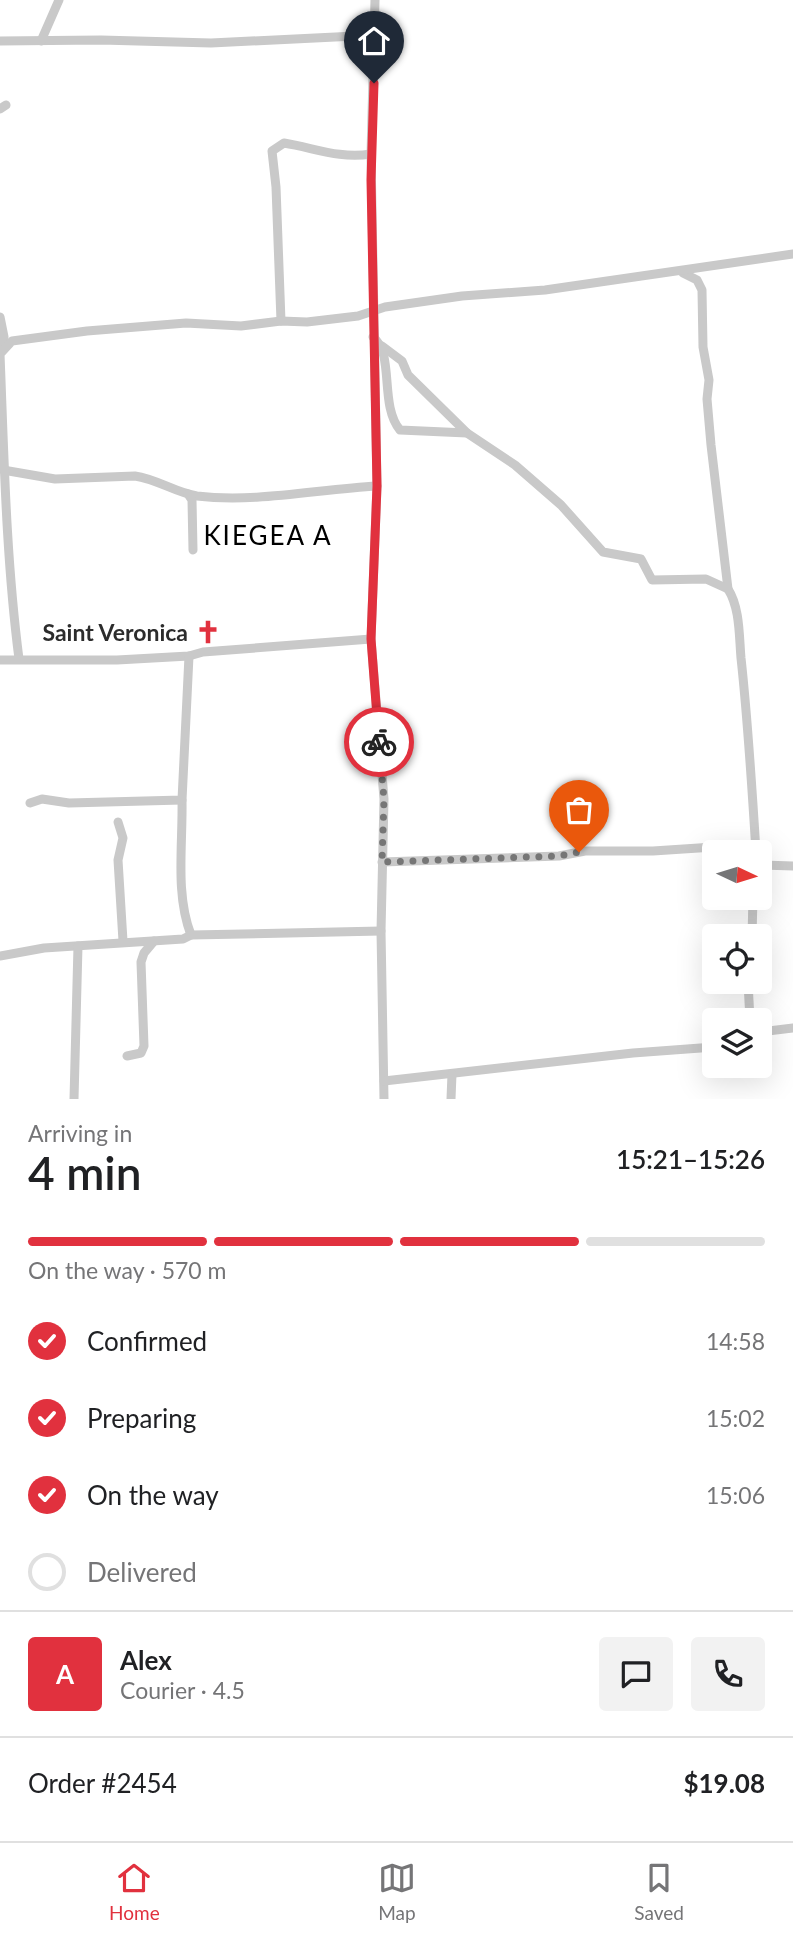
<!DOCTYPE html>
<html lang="en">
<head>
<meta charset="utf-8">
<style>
	:root { --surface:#fff; --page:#f2f2f2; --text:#202124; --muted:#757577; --line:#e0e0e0; --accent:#e1313e }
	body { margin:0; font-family:Lato,sans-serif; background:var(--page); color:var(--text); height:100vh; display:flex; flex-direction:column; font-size:26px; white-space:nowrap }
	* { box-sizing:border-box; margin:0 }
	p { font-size:23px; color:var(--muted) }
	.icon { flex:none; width:38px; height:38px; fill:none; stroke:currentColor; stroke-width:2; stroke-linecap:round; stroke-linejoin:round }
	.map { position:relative; height:1099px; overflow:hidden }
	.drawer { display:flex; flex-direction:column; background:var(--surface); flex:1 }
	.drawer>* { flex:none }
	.needle { width:46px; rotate:94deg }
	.tools { position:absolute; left:702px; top:840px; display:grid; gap:14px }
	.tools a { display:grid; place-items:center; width:70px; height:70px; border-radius:7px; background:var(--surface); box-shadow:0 7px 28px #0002; font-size:35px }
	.pin { position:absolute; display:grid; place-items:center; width:60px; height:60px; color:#fff; margin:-72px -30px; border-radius:50% 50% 50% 0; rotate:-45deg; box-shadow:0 0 7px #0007 }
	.pin .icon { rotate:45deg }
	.courier { position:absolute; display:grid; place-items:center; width:70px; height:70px; margin:-35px; border:5px solid #e1313e; border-radius:50%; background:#fff; color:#222; box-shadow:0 2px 9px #0007 }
	.overview em { font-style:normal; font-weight:600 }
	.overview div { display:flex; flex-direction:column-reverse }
	.overview { display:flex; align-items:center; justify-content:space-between; height:119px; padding:0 28px }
	h1 { font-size:46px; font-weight:600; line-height:52px }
	.bar { display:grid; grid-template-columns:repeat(4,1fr); gap:10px 7px; align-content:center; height:84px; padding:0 28px }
	.bar i { height:9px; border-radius:5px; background:var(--line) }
	.bar .on { background:var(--accent) }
	.bar p { grid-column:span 4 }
	.line { display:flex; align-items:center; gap:18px; padding:0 28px; border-top:2px solid var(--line) }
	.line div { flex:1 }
	.round { display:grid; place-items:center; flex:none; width:74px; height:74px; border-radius:7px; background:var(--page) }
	ol { padding:0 28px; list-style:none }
	li { display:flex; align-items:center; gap:21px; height:77px }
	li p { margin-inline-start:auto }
	li .icon { padding:7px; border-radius:50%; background:var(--accent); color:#fff; stroke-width:4 }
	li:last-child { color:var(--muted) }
	li i { width:38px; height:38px; border:4px solid var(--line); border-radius:50% }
	.tabs { display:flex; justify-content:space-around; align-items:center; height:98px; border-top:2px solid var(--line); background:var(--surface); font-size:19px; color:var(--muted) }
	.tabs a { display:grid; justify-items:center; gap:4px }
	.tabs .on { color:var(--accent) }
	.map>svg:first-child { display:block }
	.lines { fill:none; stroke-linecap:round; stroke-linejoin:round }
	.street { stroke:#c9c9c9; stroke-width:9 }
	.done { stroke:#767676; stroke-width:7; stroke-dasharray:0 12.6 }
	.route { stroke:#e1313e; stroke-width:9 }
	.labels { text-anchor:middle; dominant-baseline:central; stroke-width:7; stroke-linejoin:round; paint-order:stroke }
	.poi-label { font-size:23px; font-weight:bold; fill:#2c2c2c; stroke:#fff; text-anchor:end }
	.quarter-label { font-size:26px; letter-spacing:2px; fill:#000; stroke:#fff }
</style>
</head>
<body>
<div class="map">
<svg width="793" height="1099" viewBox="0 0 793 1099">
	<rect width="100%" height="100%" fill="#fff"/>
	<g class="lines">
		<g class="street">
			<polyline points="375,0 371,154 377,486 371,639 384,799 381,931 384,1099"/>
			<polyline points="0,41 101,40 211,43 376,35"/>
			<polyline points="41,41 59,0"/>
			<polyline points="0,109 6,105"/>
			<path d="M683,273L697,280L702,290L703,347L709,380L707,399L711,445L728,589C740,608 739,635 741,658C748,722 752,787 756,852"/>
			<polyline points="0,317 4,337 2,350"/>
			<path d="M281,321L276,187L272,151L284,143C315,148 339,159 371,154"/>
			<path d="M373,337C395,354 379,405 400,430L467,433L515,465L561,505L603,552L641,559L652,580L706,579L728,589"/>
			<polyline points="382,346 402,361 408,375 467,433"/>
			<path d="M3,470L55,479L135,476C157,479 176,493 197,496C256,503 319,489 377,486"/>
			<polyline points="188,494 192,500 193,550"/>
			<path d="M19,659C6,558 4,456 0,354L12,341L87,331L186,323L241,326L281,321L307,322L358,316L385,307L462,296L545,290L793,254"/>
			<polyline points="0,660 117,660 189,656 203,652 371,639"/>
			<path d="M182,800C183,844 175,894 191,935"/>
			<polyline points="30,803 42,799 69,803 182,800 189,656"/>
			<polyline points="118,822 123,838 118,860 123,941"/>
			<polyline points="382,862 559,856 585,851 653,851 744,845 749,852"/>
			<polyline points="760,865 793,866"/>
			<polyline points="752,936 753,898"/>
			<polyline points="0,956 44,948 183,939 191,935 381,931"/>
			<polyline points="748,982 750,1020"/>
			<polyline points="760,1032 793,1028"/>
			<polyline points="127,1056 141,1053 144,1046 141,962 144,953 154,941"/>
			<polyline points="384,1081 633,1053 714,1047"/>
			<polyline points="74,1099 78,946"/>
			<polyline points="451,1099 452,1074"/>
		</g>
	</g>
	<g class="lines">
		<polyline class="done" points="379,742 384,799 382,862 559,856 579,852"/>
		<polyline class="route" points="374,83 371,180 377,486 371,639 379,742"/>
	</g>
	<defs>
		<g id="church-bare" transform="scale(1.89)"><path d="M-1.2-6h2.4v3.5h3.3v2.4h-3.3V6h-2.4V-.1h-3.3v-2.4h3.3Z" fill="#e1313e" stroke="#fff" stroke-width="2.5" paint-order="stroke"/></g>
	</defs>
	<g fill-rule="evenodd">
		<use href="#church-bare" x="208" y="632"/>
	</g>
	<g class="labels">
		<g class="poi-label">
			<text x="188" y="632">Saint Veronica</text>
		</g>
		<g class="quarter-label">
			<text x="268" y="535">KIEGEA A</text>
		</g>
	</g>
</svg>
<div class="tools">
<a><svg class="needle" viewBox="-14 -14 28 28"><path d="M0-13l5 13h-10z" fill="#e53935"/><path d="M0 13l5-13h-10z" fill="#757577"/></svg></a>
<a><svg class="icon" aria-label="locate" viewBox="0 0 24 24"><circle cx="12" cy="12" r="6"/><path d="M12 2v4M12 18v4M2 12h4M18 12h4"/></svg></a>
<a><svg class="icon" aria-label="layers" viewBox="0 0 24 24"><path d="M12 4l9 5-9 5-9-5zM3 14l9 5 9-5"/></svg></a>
</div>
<div class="pin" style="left:579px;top:852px;background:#ea580c"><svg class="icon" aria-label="bag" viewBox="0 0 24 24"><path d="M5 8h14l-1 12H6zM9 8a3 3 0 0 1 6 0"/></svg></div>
<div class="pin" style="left:374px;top:83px;background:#1f2937"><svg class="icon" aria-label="home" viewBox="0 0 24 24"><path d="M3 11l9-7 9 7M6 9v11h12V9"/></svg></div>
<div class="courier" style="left:379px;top:742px"><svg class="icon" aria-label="bike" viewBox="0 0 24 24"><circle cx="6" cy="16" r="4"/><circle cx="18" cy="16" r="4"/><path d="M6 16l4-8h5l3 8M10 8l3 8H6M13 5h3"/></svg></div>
</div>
<section class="drawer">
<div class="overview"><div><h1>4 min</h1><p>Arriving in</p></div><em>15:21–15:26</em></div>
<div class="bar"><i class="on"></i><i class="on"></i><i class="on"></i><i></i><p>On the way · 570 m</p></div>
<ol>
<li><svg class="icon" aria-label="check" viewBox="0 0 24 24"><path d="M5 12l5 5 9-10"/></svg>Confirmed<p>14:58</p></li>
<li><svg class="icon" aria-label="check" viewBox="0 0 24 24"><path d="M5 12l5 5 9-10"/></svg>Preparing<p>15:02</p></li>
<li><svg class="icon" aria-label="check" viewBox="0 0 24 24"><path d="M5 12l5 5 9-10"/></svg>On the way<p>15:06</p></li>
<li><i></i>Delivered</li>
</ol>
<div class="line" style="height:126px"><b class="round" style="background:var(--accent);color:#fff">A</b><div><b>Alex</b><p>Courier · 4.5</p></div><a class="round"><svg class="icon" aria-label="chat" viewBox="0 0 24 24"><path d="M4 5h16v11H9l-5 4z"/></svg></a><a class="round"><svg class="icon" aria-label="phone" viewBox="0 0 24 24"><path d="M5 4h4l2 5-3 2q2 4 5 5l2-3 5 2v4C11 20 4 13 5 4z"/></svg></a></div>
<div class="line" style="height:91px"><div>Order #2454</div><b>$19.08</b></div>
</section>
<nav class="tabs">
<a class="on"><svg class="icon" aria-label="home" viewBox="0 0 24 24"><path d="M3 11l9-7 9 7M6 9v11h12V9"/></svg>Home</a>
<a><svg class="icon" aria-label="map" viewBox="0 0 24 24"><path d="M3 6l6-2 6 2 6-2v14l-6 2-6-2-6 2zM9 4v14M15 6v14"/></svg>Map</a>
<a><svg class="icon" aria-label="saved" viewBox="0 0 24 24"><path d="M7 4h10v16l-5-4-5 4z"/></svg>Saved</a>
</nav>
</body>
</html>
